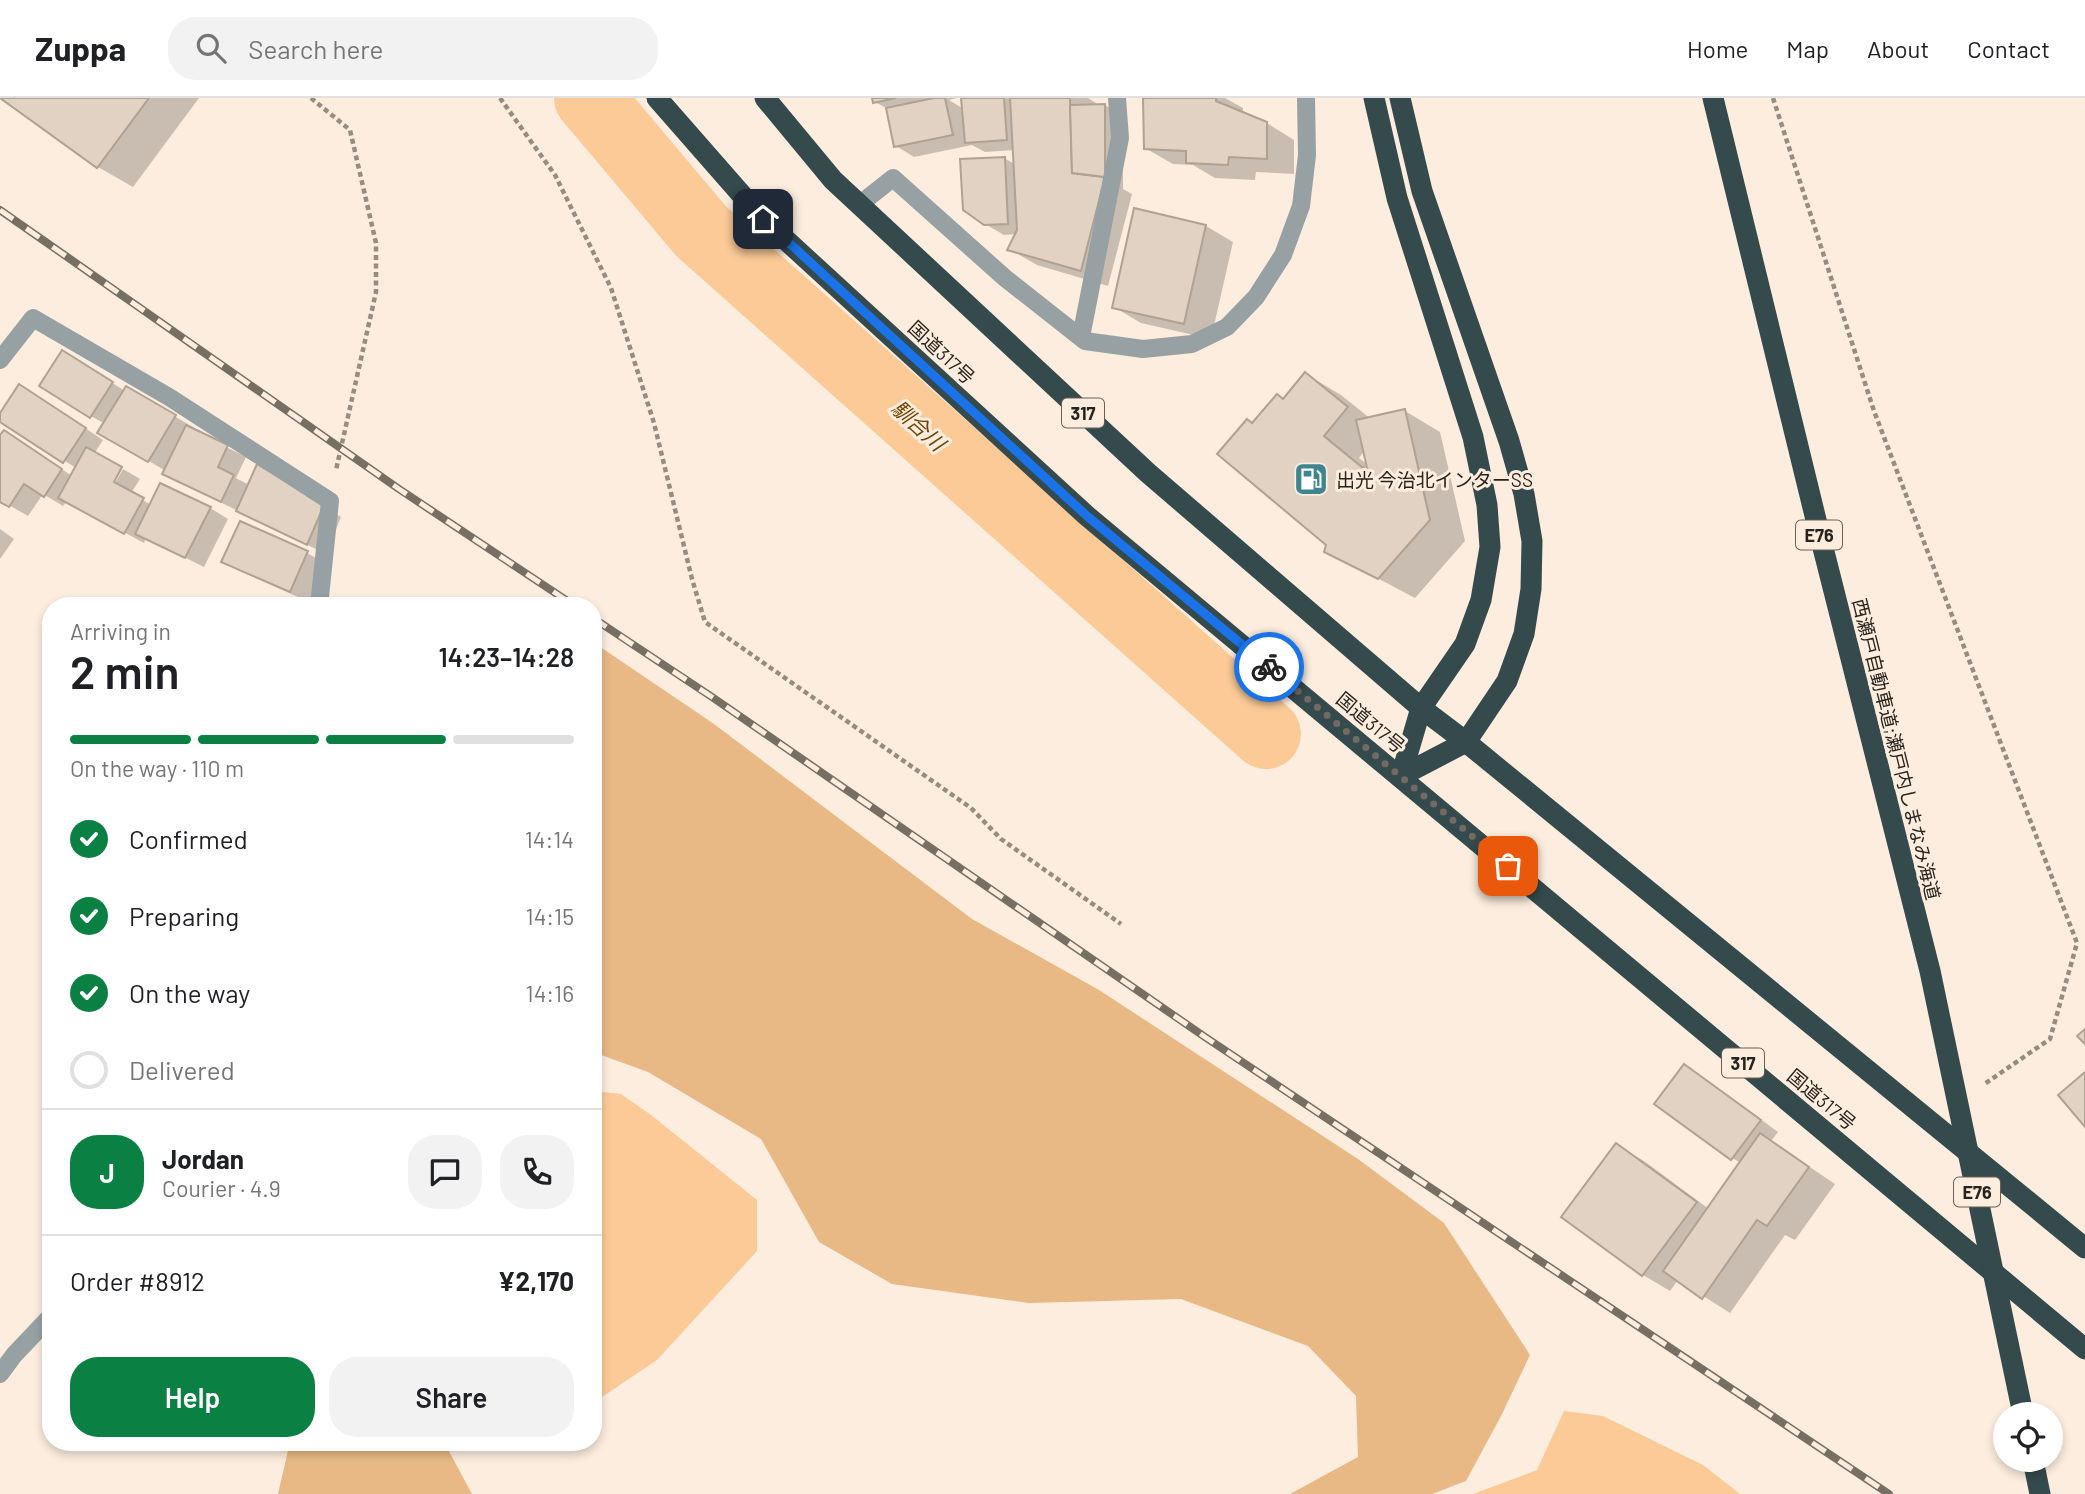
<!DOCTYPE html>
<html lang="en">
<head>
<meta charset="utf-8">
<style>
	:root { --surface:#fff; --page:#f2f2f2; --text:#202124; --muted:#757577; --line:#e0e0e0; --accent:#0b8043 }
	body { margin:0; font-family:Barlow,"Noto Sans JP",sans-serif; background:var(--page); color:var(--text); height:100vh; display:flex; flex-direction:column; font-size:26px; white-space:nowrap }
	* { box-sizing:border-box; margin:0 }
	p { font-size:23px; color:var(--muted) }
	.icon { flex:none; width:38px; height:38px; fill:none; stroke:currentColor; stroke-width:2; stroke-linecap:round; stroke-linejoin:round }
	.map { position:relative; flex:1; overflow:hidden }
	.sheet { position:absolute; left:42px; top:499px; width:560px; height:854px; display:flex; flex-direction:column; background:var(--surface); border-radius:28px; box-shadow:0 4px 10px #0003 }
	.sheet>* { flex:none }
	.fabs { position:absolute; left:1993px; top:1304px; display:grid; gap:14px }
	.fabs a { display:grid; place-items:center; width:70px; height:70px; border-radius:50%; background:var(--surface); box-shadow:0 4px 10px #0003; font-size:35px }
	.pin { position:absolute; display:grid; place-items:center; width:60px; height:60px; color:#fff; margin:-30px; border-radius:14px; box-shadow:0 4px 10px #0006 }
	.courier { position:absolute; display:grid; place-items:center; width:70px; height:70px; margin:-35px; border:5px solid #1a73e8; border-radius:50%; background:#fff; color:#222; box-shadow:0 2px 9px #0007 }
	.overview em { font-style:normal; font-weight:600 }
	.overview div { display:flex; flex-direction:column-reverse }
	.overview { display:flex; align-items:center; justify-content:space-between; height:119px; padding:0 28px }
	h1 { font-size:46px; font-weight:600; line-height:52px }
	.bar { display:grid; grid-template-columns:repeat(4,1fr); gap:10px 7px; align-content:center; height:84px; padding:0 28px }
	.bar i { height:9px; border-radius:5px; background:var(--line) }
	.bar .selected { background:var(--accent) }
	.bar p { grid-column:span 4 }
	.line { display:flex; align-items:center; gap:18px; padding:0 28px; border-top:2px solid var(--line) }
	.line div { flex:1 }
	.round { display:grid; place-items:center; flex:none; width:74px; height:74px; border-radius:28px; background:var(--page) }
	ol { padding:0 28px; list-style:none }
	li { display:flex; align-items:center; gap:21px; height:77px }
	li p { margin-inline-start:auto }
	li .icon { padding:7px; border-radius:50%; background:var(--accent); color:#fff; stroke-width:4 }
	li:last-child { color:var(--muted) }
	li i { width:38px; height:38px; border:4px solid var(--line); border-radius:50% }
	.button { display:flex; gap:14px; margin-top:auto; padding:14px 28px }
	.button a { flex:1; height:80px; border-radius:28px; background:var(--accent); color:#fff; font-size:28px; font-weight:600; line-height:80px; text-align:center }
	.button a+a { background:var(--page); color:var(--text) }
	header { display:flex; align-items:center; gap:42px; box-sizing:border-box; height:98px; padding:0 35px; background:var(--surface); border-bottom:2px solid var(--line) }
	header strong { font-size:33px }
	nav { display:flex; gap:38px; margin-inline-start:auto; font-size:24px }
	.search { width:490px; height:63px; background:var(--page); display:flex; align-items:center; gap:18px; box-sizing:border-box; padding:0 24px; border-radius:28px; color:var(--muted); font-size:26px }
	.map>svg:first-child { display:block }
	.forest { fill:#e8b885 }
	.water { fill:#fbca97 }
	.shadow { fill:#0003; fill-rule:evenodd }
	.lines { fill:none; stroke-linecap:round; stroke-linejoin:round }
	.river { stroke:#fbca97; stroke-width:70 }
	.building { fill:#e1d2c3; stroke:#afa193; stroke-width:2 }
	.path { stroke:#968c81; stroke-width:4.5; stroke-dasharray:5 3.5; stroke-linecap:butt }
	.street { stroke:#97a1a3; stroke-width:18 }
	.highway { stroke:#354a4d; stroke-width:21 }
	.rail-casing { stroke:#776e64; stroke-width:8 }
	.rail { stroke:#fcedde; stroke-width:5; stroke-dasharray:16; stroke-linecap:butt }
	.done { stroke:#736a61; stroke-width:7; stroke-dasharray:0 12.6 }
	.route { stroke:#1a73e8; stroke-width:9 }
	.labels { text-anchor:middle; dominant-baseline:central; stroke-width:6; stroke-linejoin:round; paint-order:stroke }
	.shield { fill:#fcedde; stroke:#686057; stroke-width:2 }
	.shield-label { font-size:18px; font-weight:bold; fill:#29231d }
	.street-label { font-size:19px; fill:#29231d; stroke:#fcedde }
	.poi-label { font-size:19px; fill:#29231d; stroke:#fcedde; text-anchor:start }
	.water-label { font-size:21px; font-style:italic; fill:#6f4302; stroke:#fcedde }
</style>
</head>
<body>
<header>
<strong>Zuppa</strong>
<div class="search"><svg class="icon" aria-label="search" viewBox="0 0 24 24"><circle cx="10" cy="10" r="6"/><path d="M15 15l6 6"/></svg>Search here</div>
<nav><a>Home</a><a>Map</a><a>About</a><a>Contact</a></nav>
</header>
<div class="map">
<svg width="2085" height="1396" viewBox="0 0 2085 1396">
	<rect width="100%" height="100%" fill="#fcedde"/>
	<g class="forest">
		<polygon points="593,544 714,626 972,821 1099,892 1358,1061 1444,1125 1530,1257 1501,1318 1466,1383 1432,1396 1290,1396 1358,1359 1356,1298 1308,1248 1181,1201 1029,1205 892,1186 819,1144 761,1041 648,974 593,954"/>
		<polygon points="290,1344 444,1344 472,1396 278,1396"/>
	</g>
	<g class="water">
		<polygon points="603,994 621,996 651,1017 757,1102 757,1153 657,1262 593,1305 593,997"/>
		<polygon points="1564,1313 1603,1318 1703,1367 1740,1396 1473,1396 1537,1372"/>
	</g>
	<g class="shadow">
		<polygon points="3,0 199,0 133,89 98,69"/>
		<polygon points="874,0 957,0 949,2 964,11 963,0 1088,0 1096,5 1096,8 1105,7 1123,18 1123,91 1132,96 1108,188 1037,167 1009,151 1017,136 1004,137 985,126 1004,60 1016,67 1015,52 985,54 972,47 914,59 896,48 888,11 875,4"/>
		<polygon points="1145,0 1225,0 1243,10 1243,16 1267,25 1294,42 1294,76 1256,74 1255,82 1215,80 1193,67 1173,66 1145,50"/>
		<polygon points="1206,128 1233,144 1211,241 1141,225 1114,209"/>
		<polygon points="81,265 125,293 126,290 193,329 192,332 246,359 236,380 249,387 276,379 341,419 326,456 183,386 164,375 166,373 100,335 105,326 91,318"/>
		<path d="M1306,276L1341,297L1371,321L1405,313L1440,334L1465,443L1415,500L1326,453L1327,447L1253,326L1284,302ZM1364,353L1368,367L1359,360Z"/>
		<polygon points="38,299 103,342 94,356 108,391 111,392 123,371 140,381 131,395 151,407 210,410 228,421 204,469 146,440 144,445 67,403 63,408 43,396 28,418 0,402 0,340 22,344 72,378 76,370 0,322 0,318"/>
		<polygon points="0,431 14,441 0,461"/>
		<polygon points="307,455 325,465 309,504 242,474 224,464"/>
		<polygon points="1684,968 1703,979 1778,1034 1771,1043 1835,1086 1795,1142 1785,1137 1730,1215 1678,1182 1670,1193 1643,1177 1564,1118 1617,1047 1644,1063 1709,1111 1741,1065 1732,1060"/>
	</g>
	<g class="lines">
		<polyline class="river" points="589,0 701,133 1266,636"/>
	</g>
	<g class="building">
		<polygon points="0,0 149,0 97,70"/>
		<polygon points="872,0 896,0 873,5"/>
		<polygon points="934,0 945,0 953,37 894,49 886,10"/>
		<polygon points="961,0 1004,0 1007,42 965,45"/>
		<polygon points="1010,0 1070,0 1072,75 1105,79 1081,173 1007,152 1017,132"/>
		<polygon points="1143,0 1216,0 1216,3 1267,24 1267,61 1229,59 1228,67 1186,65 1186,53 1144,51"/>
		<polygon points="1105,6 1105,79 1072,75 1070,7"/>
		<polygon points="1005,59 1008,126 984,127 963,112 960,61"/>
		<polygon points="1134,110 1206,127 1184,226 1112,210"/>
		<polygon points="62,252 113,284 90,320 39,288"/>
		<polygon points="1305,274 1348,309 1324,338 1368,374 1356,322 1405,311 1430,422 1378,481 1324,454 1326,447 1217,356 1247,321 1252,325 1277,296 1283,301"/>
		<polygon points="19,286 86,330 63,365 0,324 0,315"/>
		<polygon points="126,288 176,317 148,364 97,335"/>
		<polygon points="186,327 228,347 218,369 234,377 221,404 162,376"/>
		<polygon points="4,332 62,371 44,399 24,386 9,409 0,404 0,337"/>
		<polygon points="86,349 122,369 114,384 144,400 124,436 58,400"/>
		<polygon points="257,366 324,407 307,447 236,413"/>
		<polygon points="160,385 211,409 185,460 135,436"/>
		<polygon points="240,423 308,453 290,494 221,464"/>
		<polygon points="2085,931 2085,946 2077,938"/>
		<polygon points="1684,966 1761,1022 1731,1062 1654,1006"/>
		<polygon points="2085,974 2085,1029 2058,997"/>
		<polygon points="1760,1035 1809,1069 1767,1128 1757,1122 1702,1201 1663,1173"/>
		<polygon points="1616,1045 1697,1104 1642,1178 1561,1119"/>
	</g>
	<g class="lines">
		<g class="path">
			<polyline points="311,0 350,32 376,145 376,194 336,372"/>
			<polyline points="500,0 555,77 611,190 654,325 692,481 705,524 971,710 1001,741 1121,826"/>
			<polyline points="1773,0 1874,313 2077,845 2050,941 1983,987"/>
		</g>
		<g class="street">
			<polyline points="860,106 893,80 1005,180 1085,243 1143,251 1192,246 1227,229 1256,199 1283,157 1301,108 1307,57 1306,0"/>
			<polyline points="1081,239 1120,40 1117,0"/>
			<polyline points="0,262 33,220 169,299 330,403 319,508"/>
			<polyline points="0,1276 14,1257 51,1218"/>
		</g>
		<g class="highway">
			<polyline points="657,0 763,121 1087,418 2085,1251"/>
			<polyline points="765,0 833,82 1148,375 1421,610 1466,644 2085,1150"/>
			<polyline points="1374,0 1397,100 1473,339 1487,407 1490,449 1481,502 1465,546 1421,610 1401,678"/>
			<polyline points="1400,0 1422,93 1509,343 1524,396 1532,443 1531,491 1524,536 1507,583 1466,644 1401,678"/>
			<polyline points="1713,0 1818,430 1930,873 2023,1316"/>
			<polyline points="2033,1362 2040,1396"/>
		</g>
		<g class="rail-casing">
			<g id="rail">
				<polyline points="0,112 399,391 575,508"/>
				<polyline points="593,520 712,599 1205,939 1889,1396"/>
			</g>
		</g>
		<use href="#rail" class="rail"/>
	</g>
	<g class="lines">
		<polyline class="done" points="1269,569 1508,768"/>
		<polyline class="route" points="763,121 1087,418 1269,569"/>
	</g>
	<defs>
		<g id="fuel-square" transform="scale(1.75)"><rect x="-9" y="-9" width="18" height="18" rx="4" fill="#3f858f" stroke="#fcedde"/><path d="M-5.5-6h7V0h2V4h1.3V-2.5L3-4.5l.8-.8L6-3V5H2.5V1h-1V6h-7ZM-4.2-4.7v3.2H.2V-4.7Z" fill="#fff"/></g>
	</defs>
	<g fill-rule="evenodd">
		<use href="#fuel-square" x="1311" y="381"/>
	</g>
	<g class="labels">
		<g class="shield">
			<rect x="1062" y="300.5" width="42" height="29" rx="5"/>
			<rect x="1796" y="422.5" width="46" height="29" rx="5"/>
			<rect x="1722" y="950.5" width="42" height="29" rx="5"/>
			<rect x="1954" y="1079.5" width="46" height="29" rx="5"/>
		</g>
		<g class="shield-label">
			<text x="1083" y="315">317</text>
			<text x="1819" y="437">E76</text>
			<text x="1743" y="965">317</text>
			<text x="1977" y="1094">E76</text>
		</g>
		<g class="street-label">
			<text transform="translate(942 254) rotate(43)">国道317号</text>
			<text transform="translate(1371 624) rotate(40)">国道317号</text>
			<text transform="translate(1897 651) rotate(76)">西瀬戸自動車道;瀬戸内しまなみ海道</text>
			<text transform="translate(1822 1001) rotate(40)">国道317号</text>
		</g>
		<g class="poi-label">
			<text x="1336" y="381">出光 今治北インターSS</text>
		</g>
		<g class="water-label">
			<text transform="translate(919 327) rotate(42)">馴合川</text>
		</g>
	</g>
</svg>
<div class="fabs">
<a><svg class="icon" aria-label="locate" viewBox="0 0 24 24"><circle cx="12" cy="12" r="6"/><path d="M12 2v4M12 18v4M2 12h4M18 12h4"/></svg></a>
</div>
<div class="pin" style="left:1508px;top:768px;background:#ea580c"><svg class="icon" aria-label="bag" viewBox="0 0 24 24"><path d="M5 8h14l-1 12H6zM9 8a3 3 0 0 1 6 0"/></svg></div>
<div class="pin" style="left:763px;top:121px;background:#1f2937"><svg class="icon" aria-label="home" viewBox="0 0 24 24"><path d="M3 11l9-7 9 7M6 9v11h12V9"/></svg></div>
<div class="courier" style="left:1269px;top:569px"><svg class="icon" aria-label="bike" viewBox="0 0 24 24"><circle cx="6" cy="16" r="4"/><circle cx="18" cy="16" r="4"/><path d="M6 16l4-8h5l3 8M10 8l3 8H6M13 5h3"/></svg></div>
<section class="sheet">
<div class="overview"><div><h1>2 min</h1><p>Arriving in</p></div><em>14:23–14:28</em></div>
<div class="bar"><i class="selected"></i><i class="selected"></i><i class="selected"></i><i></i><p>On the way · 110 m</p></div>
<ol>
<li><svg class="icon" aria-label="check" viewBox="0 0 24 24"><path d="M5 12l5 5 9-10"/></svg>Confirmed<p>14:14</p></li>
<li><svg class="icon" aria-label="check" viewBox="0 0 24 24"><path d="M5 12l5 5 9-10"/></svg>Preparing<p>14:15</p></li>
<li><svg class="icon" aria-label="check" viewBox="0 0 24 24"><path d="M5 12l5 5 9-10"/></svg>On the way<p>14:16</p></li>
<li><i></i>Delivered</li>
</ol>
<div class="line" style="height:126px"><b class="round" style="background:var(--accent);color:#fff">J</b><div><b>Jordan</b><p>Courier · 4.9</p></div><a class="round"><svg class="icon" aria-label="chat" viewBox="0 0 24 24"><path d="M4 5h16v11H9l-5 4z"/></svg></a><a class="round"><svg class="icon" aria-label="phone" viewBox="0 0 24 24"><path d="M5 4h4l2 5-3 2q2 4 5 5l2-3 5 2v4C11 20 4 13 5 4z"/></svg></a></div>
<div class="line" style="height:91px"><div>Order #8912</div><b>¥2,170</b></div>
<div class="button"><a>Help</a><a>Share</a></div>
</section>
</div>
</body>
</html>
